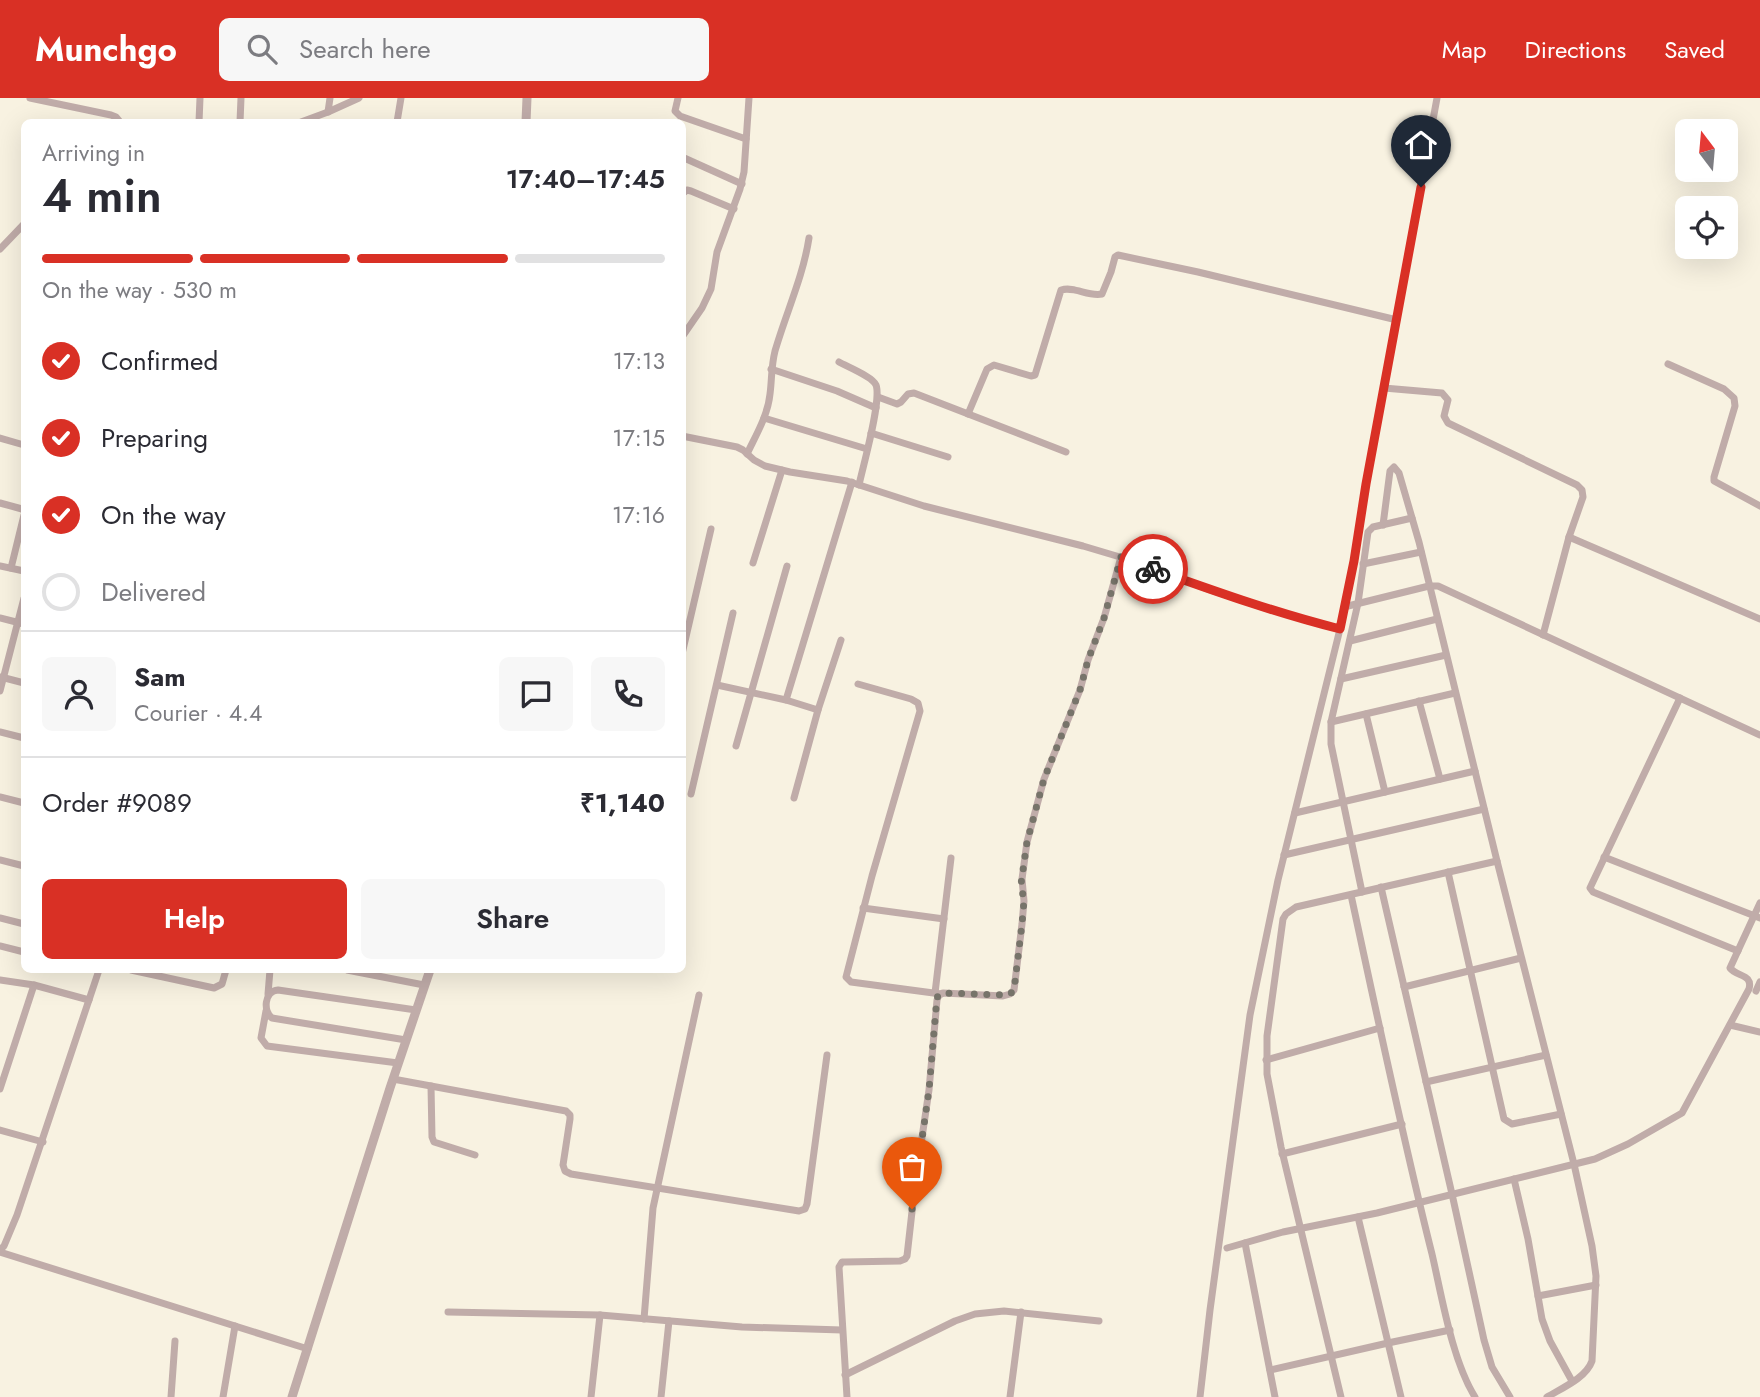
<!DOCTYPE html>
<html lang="en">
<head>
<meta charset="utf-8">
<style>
	:root { --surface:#fff; --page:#f7f7f7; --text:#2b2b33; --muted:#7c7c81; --line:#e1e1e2; --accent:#d93025 }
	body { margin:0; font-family:Jost,sans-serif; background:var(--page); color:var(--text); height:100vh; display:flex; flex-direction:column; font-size:26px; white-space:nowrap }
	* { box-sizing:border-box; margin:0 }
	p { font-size:23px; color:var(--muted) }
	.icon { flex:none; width:38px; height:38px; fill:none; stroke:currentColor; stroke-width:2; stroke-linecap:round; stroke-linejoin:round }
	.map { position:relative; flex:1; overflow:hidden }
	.details { position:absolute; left:21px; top:21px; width:665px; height:854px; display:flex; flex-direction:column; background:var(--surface); border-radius:10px; box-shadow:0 7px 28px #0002 }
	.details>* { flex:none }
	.needle { width:46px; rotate:344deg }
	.controls { position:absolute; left:1675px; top:21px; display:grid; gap:14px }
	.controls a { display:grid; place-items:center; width:63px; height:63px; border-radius:10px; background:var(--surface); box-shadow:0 7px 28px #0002; font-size:35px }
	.pin { position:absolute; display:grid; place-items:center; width:60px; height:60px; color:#fff; margin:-72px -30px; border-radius:50% 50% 50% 0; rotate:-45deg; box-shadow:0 0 7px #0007 }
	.pin .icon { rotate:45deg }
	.courier { position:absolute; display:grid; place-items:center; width:70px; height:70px; margin:-35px; border:5px solid #d93025; border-radius:50%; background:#fff; color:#222; box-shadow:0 2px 9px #0007 }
	.summary em { font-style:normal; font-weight:600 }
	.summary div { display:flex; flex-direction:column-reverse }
	.summary { display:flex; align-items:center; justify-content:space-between; height:119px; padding:0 21px }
	h1 { font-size:46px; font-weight:600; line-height:52px }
	.bar { display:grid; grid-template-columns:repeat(4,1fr); gap:10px 7px; align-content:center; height:84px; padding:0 21px }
	.bar i { height:9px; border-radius:5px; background:var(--line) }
	.bar .selected { background:var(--accent) }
	.bar p { grid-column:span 4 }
	.line { display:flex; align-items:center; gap:18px; padding:0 21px; border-top:2px solid var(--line) }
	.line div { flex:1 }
	.round { display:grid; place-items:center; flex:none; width:74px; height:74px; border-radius:10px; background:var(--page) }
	ol { padding:0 21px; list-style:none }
	li { display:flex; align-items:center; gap:21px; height:77px }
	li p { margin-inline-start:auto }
	li .icon { padding:7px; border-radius:50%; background:var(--accent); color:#fff; stroke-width:4 }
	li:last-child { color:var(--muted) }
	li i { width:38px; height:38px; border:4px solid var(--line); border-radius:50% }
	.primary-button { display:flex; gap:14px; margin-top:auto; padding:14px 21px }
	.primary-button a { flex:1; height:80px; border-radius:10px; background:var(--accent); color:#fff; font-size:28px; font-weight:600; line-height:80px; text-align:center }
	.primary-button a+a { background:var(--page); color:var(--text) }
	header { display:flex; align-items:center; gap:42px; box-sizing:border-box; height:98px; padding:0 35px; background:var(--accent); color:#fff }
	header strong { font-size:33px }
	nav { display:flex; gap:38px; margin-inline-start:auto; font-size:24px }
	.search { width:490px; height:63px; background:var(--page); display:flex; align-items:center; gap:18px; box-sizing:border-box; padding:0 24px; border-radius:10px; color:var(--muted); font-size:26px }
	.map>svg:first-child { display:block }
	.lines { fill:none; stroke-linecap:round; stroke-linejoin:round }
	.minor { stroke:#c0aca9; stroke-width:7 }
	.tertiary { stroke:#c0aca9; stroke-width:9 }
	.done { stroke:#77746a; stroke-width:7; stroke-dasharray:0 12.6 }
	.route { stroke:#d93025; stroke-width:9 }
</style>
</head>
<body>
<header>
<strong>Munchgo</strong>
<div class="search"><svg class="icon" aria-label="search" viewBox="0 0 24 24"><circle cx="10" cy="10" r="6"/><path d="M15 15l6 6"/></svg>Search here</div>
<nav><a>Map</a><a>Directions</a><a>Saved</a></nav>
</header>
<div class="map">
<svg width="1760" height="1299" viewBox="0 0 1760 1299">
	<rect width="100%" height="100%" fill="#f8f2e1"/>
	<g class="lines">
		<g class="minor">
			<polyline points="30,0 111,17 116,19 120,24"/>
			<polyline points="678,0 675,13 680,18 746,41"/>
			<polyline points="328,14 330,0"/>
			<polyline points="199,24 200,0"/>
			<polyline points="240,24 241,0"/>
			<polyline points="301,24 328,14 359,0"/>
			<polyline points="397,24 401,0"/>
			<polyline points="682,59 742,86"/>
			<polyline points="682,96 687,92 691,93 734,111"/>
			<polyline points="0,151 24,126"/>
			<polyline points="682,239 702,210 711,191 717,154 740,91 744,74 749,0"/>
			<path d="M839,264C848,269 873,279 876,287C882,302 863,368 859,387"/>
			<polyline points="1668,266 1724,291 1734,300 1735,308 1714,379 1714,383 1760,408"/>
			<polyline points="771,271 837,293 876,310"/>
			<polyline points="1384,290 1442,295 1448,302 1444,318 1448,325 1577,387 1582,392 1583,399 1569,439 1543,537"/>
			<polyline points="878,299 897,306 901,304 908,296 914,295 1066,354"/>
			<path d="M968,316L987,271L994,267L1031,278L1035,277L1061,192C1075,188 1088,199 1102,196L1111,174L1115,159L1118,157L1198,174L1397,222"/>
			<polyline points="764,320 867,351"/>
			<polyline points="871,335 948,359"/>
			<polyline points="682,338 737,349 743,352 754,362 765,368 790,374 847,383 924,408 1083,448 1130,462 1210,492 1271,512 1340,531"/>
			<polyline points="0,340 24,347"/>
			<path d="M747,356C756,337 768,317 770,296C772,281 771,269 775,253C786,215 803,179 809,140"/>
			<polyline points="0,405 22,411 24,413"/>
			<path d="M1383,427L1390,373L1394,369L1399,375L1419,444L1497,763L1574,1066L1592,1148L1596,1178L1592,1263C1586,1280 1562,1290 1547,1299"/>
			<polyline points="1569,439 1760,521"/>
			<polyline points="753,465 782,372"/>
			<polyline points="1363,466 1421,454"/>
			<polyline points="0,468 24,473"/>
			<polyline points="11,470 24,417"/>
			<polyline points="1344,509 1429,488 1438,488 1760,637"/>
			<polyline points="0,520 24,526"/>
			<polyline points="1350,543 1437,521"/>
			<polyline points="682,556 711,431"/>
			<polyline points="1,579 24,585"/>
			<polyline points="1341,581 1446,557"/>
			<polyline points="858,586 911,601 918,605 920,613 872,778 846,879 851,884 941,896"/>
			<polyline points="717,587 786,602 818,612"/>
			<polyline points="0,593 24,500"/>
			<polyline points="1680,600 1590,790 1593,794 1738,853"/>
			<polyline points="786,602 852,384"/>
			<polyline points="1419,603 1440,681"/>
			<polyline points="1366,616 1385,694"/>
			<polyline points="1331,624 1455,595"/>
			<polyline points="0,634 24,640"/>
			<polyline points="736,648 787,468"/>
			<polyline points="691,696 733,515"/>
			<polyline points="0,699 24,705"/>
			<polyline points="794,700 818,612 841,542"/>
			<polyline points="1295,715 1475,673"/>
			<polyline points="1284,757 1484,711"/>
			<polyline points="1604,759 1760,820"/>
			<polyline points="0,762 24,768"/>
			<polyline points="1448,774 1504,1021 1512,1026 1561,1016"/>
			<polyline points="1381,789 1452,1096 1484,1242 1492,1269 1510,1299"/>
			<polyline points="1362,794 1331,646 1331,624 1358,505 1368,434 1373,429 1412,420"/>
			<path d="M1351,797C1377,917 1402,1037 1432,1156C1442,1199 1452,1262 1475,1299"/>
			<polyline points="863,810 944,821"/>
			<polyline points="0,820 24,826"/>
			<polyline points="0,848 24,854"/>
			<polyline points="131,872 214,890 222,886 226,872"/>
			<polyline points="347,872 424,887"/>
			<polyline points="0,882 34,887 89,902"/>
			<polyline points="1404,889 1521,860"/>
			<polyline points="1756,893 1760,884"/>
			<polyline points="935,895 951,760"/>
			<polyline points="268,896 270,872"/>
			<polyline points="266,913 261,940 267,948 398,965"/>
			<polyline points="1730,927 1760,934"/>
			<path d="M406,942L272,920C263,914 264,893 278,892L416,912"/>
			<polyline points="1266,962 1380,930"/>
			<polyline points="393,981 566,1013 570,1017 570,1021 563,1067 565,1073 571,1076 799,1113 805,1111 807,1106 827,957"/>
			<polyline points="1426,984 1546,957"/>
			<polyline points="431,988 432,1039 434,1044 475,1057"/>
			<polyline points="0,991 34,887"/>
			<polyline points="0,1032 43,1044"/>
			<polyline points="1282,1056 1402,1026"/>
			<polyline points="1514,1081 1528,1141 1542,1221 1550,1243 1572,1283"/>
			<polyline points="1358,1119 1401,1299"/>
			<polyline points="1245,1145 1275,1299"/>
			<path d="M1227,1150L1283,1134L1377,1115L1595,1061L1628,1046L1682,1015L1749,891C1753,876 1737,879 1730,870L1760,805"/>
			<polyline points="0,1152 4,1148 17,1117 99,872"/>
			<polyline points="0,1154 308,1251"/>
			<polyline points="1538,1198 1596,1187"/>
			<polyline points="448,1214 600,1217 742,1229 842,1232"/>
			<polyline points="644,1221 653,1110 699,897"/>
			<polyline points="1270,1272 1388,1245 1450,1232"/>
			<polyline points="845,1277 955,1223 975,1216 1004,1213 1099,1223"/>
			<polyline points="171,1299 175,1243"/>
			<polyline points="223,1299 235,1228"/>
			<polyline points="591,1299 600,1217"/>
			<polyline points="661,1299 669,1223"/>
			<polyline points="847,1299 839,1169 842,1164 845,1164 900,1163 905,1161 907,1158 915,1087 929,992 937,902 939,897 943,895 1003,898 1010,896 1014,892 1022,826 1024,803 1022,781 1027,744 1044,681 1080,592 1088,562 1104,520 1121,459"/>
			<polyline points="1010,1299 1021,1214"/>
			<polyline points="1200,1299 1210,1212 1250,917 1278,782 1340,531 1354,463 1366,386 1437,0"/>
			<polyline points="1341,1299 1281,1049 1267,976 1267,938 1283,821 1286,816 1296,809 1497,763"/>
		</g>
		<g class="tertiary">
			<polyline points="526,24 527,0"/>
			<polyline points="292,1299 390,990 430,872"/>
		</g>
	</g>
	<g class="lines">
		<polyline class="done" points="912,1111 929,992 937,899 943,895 1006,897 1010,896 1014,892 1022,826 1024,803 1021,786 1027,744 1044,681 1080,592 1088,562 1104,520 1121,459 1153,471"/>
		<path class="route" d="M1153,471C1215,493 1276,515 1340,531L1354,463L1366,386L1421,89"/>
	</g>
</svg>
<div class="controls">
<a><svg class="needle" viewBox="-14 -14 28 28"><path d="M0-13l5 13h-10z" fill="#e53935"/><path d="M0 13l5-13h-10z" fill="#7c7c81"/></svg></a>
<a><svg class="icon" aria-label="locate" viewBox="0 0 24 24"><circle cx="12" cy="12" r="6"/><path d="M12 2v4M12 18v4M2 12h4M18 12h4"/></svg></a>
</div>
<div class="pin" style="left:912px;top:1111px;background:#ea580c"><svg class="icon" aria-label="bag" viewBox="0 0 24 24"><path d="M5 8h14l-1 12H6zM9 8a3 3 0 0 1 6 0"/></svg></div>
<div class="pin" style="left:1421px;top:89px;background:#1f2937"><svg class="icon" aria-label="home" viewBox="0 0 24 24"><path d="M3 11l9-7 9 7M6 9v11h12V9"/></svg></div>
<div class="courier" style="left:1153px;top:471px"><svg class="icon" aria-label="bike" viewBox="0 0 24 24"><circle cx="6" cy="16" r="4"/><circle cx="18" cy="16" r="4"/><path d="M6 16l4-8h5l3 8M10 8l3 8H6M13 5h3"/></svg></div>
<section class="details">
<div class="summary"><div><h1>4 min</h1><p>Arriving in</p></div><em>17:40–17:45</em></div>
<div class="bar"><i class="selected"></i><i class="selected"></i><i class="selected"></i><i></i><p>On the way · 530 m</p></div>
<ol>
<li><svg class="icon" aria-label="check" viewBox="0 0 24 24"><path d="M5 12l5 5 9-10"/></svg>Confirmed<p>17:13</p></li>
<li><svg class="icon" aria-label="check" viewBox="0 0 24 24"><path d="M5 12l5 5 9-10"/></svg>Preparing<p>17:15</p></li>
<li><svg class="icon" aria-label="check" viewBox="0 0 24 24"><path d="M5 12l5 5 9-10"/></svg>On the way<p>17:16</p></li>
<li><i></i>Delivered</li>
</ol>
<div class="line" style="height:126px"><a class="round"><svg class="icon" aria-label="person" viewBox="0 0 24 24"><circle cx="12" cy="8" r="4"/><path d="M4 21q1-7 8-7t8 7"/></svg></a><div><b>Sam</b><p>Courier · 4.4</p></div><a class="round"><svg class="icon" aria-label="chat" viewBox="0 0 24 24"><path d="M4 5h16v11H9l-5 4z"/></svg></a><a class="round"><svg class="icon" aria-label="phone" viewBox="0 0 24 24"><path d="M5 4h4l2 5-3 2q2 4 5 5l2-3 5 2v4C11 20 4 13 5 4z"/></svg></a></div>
<div class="line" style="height:91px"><div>Order #9089</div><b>₹1,140</b></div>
<div class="primary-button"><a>Help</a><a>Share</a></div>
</section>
</div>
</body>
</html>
